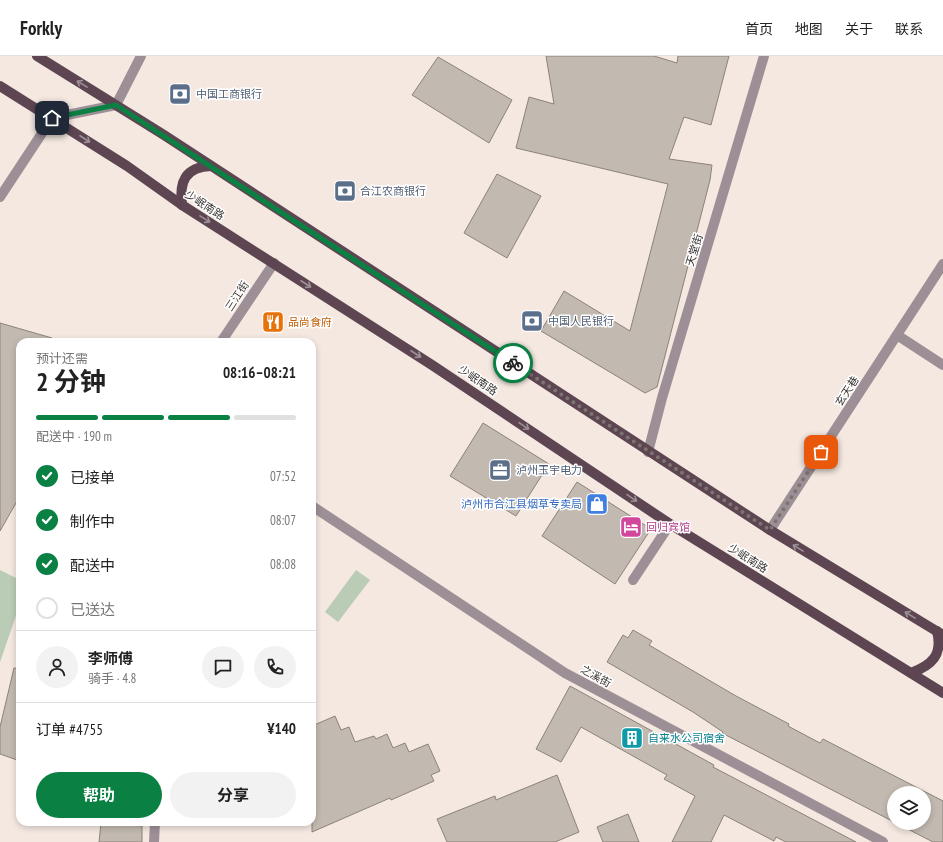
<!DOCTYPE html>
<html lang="zh">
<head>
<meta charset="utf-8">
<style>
	:root { --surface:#fff; --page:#f2f2f2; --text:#222; --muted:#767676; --line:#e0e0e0; --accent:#0b8043 }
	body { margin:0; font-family:"PT Sans Narrow","Noto Sans SC",sans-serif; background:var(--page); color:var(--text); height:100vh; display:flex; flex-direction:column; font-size:15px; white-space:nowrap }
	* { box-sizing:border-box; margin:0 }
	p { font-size:13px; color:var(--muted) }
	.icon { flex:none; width:22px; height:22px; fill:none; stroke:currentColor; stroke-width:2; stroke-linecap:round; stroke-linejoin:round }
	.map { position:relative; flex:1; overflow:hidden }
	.side { position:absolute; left:16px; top:282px; width:300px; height:488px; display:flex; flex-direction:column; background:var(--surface); border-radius:12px; box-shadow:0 2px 6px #0003 }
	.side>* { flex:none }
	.tools { position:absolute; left:887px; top:730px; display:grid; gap:8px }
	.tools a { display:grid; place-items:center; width:44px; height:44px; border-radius:50%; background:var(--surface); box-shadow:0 2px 6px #0003; font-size:20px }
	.pin { position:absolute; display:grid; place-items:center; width:34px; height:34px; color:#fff; margin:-17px; border-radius:8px; box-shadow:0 2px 6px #0006 }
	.courier { position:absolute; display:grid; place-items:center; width:40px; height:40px; margin:-20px; border:3px solid #0b8043; border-radius:50%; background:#fff; color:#222; box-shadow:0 1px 5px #0007 }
	.headline em { font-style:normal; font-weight:700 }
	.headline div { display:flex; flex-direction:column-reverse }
	.headline { display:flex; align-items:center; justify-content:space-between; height:68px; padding:0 20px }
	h1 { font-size:26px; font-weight:700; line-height:30px }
	.bar { display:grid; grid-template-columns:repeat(4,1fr); gap:6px 4px; align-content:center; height:48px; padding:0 20px }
	.bar i { height:5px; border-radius:3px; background:var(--line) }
	.bar .active { background:var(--accent) }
	.bar p { grid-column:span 4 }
	.line { display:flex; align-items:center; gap:10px; padding:0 20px; border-top:1px solid var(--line) }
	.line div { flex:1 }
	.round { display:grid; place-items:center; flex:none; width:42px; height:42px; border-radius:21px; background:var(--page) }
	ol { padding:0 20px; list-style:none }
	li { display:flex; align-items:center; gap:12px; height:44px }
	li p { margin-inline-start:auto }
	li .icon { padding:4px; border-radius:50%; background:var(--accent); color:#fff; stroke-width:4 }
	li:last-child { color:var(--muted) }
	li i { width:22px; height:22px; border:2px solid var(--line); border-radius:50% }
	.button { display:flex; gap:8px; margin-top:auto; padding:8px 20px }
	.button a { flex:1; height:46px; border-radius:24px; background:var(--accent); color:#fff; font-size:16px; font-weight:700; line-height:46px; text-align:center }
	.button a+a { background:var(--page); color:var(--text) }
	header { display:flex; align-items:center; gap:24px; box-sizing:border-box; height:56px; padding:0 20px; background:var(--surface); border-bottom:1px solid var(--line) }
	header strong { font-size:19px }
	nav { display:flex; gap:22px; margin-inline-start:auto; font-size:14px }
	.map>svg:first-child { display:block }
	.green { fill:#bacbb6 }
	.building { fill:#c2b9b0; stroke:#8b837b }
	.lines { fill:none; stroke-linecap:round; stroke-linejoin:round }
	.minor { stroke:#9d8f96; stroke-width:10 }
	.major { stroke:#5d4651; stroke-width:10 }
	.oneway { stroke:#9e9097 }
	.done { stroke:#7b7470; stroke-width:4; stroke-dasharray:0 7.2 }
	.route { stroke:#0b8043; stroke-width:5 }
	.labels { text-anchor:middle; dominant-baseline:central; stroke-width:3; stroke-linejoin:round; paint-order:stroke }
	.service-label { font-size:11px; fill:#4e5e75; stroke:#fff; text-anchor:start }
	.street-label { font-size:11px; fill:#3a3533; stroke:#fff }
	.food-label { font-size:11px; fill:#c56008; stroke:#fff; text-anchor:start }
	.shop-label { font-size:11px; fill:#366cbe; stroke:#fff; text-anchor:end }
	.hotel-label { font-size:11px; fill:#b23c85; stroke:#fff; text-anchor:start }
	.culture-label { font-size:11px; fill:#0d838f; stroke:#fff; text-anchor:start }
</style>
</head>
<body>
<header>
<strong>Forkly</strong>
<nav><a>首页</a><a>地图</a><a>关于</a><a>联系</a></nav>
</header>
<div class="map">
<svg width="943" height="786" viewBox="0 0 943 786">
	<rect width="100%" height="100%" fill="#f4e8e1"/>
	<g class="green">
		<polygon points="0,514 20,524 20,548 0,606"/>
		<polygon points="356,514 370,524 338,566 325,556"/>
	</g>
	<g class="building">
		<polygon points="546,0 654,0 677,7 678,0 729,0 711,69 684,61 669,103 712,109 710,124 657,331 645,337 541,275 564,235 630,275 668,128 516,92 529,41 554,48"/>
		<polygon points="438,1 512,44 489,87 412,39"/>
		<polygon points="497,118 541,140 507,202 464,177"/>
		<polygon points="0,267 52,282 51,286 20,286 20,440 0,475"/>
		<polygon points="483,367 549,408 516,460 450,420"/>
		<polygon points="577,426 651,473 615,528 542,480"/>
		<polygon points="633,574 652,585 649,589 736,640 789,668 788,670 820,687 823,683 943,745 943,786 933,786 896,767 924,767 924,737 894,737 894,766 722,677 723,676 693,656 607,606 623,579 628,582"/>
		<polygon points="14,612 20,613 20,705 0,698 0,671"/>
		<polygon points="570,630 714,709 713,711 856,786 786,786 776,781 774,785 724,759 711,786 672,786 695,740 664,723 667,719 581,671 561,706 536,693"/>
		<polygon points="335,660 341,674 349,671 355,686 374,680 376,683 387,678 393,692 405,687 409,696 428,688 440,715 431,719 434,725 391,744 390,742 312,776 312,670"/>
		<polygon points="557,719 579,776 555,786 447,786 437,763 495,740 496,744"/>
		<polygon points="628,758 639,786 603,786 597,771"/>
		<polygon points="101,767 142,770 142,786 99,786"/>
	</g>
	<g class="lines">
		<g class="minor">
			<polyline points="0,141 52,62 116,49 141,0"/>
			<polyline points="897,279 943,309"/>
			<polyline points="221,286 274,207"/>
			<polyline points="648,396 662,342 764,0"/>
			<polyline points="312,450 565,617 883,786"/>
			<polyline points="770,474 943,208"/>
			<polyline points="633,524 670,468"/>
			<polyline points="154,786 155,766"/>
		</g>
		<g class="major">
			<polyline points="37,0 164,79 770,474 943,579"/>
			<polyline points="0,30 127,110 182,149 432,309 670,468 943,637"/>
			<path d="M182,149C179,126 185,111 211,110"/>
			<path d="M911,617C932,609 943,599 937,575"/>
		</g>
	</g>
	<defs><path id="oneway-shaft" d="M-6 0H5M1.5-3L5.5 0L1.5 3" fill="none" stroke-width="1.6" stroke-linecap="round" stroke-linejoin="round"/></defs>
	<g class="oneway">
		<use href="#oneway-shaft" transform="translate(82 28) rotate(-149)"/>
		<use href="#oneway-shaft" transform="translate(85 83) rotate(33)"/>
		<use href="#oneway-shaft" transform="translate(205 163) rotate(32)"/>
		<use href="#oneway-shaft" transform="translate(306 228) rotate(33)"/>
		<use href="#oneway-shaft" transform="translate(416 298) rotate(33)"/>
		<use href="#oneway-shaft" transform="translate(524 370) rotate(34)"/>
		<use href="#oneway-shaft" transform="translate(632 442) rotate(34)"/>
		<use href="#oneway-shaft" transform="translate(798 492) rotate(-149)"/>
		<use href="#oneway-shaft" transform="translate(910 559) rotate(-149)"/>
	</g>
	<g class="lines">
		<polyline class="done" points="513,307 770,474 821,396"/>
		<polyline class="route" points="52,62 116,49 513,307"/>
	</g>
	<defs>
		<g id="bank-square" transform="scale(1.15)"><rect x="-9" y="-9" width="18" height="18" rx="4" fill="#5c6f8a" stroke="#fff"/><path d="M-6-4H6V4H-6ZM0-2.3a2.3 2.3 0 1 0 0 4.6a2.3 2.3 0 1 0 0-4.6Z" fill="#fff"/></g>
		<g id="restaurant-square" transform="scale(1.15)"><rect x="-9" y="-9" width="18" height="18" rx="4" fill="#e8710a" stroke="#fff"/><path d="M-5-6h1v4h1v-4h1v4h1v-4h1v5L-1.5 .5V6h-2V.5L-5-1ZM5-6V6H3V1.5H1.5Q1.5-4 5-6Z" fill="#fff"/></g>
		<g id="office-square" transform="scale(1.15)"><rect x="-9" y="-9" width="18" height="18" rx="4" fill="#5c6f8a" stroke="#fff"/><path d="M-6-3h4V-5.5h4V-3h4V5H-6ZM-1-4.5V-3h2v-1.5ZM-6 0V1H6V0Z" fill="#fff"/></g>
		<g id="shop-square" transform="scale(1.15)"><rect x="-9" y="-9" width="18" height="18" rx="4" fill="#3f7fe0" stroke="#fff"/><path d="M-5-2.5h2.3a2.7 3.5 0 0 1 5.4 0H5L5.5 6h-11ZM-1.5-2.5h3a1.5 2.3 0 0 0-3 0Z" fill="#fff"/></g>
		<g id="hotel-square" transform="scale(1.15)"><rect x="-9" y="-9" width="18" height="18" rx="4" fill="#d1479c" stroke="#fff"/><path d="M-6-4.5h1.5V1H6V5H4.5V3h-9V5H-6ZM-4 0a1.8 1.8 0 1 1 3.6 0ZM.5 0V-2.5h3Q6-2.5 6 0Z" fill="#fff"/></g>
		<g id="building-square" transform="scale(1.15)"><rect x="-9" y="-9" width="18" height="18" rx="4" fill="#0f9aa8" stroke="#fff"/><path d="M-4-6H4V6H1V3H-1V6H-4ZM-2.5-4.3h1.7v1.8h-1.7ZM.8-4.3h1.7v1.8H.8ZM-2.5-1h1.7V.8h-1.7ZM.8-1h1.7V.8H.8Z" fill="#fff"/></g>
	</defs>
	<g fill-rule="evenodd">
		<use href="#bank-square" x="180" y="38"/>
		<use href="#bank-square" x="345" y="135"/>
		<use href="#bank-square" x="532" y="265"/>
		<use href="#restaurant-square" x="273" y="266"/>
		<use href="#office-square" x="500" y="414"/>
		<use href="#shop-square" x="597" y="448"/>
		<use href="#hotel-square" x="631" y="471"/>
		<use href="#building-square" x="632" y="682"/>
	</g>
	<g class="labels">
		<g class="service-label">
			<text x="196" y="38">中国工商银行</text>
			<text x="360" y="135">合江农商银行</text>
			<text x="548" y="265">中国人民银行</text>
			<text x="516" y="414">泸州玉宇电力</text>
		</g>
		<g class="street-label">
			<text transform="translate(205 149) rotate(33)">少岷南路</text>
			<text transform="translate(694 194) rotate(-73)">天堂街</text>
			<text transform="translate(237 240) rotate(-57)">三江街</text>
			<text transform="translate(478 324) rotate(34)">少岷南路</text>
			<text transform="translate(847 335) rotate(-57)">玄天巷</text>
			<text transform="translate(748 502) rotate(32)">少岷南路</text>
			<text transform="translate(596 620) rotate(29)">之溪街</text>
		</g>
		<g class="food-label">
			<text x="288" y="266">品尚食府</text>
		</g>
		<g class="shop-label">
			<text x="582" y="448">泸州市合江县烟草专卖局</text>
		</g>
		<g class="hotel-label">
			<text x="646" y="471">回归宾馆</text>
		</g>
		<g class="culture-label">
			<text x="648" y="682">自来水公司宿舍</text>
		</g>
	</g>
</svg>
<div class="tools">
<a><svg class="icon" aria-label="layers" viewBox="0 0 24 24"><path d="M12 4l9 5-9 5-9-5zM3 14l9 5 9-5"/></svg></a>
</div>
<div class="pin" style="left:821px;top:396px;background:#ea580c"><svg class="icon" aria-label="bag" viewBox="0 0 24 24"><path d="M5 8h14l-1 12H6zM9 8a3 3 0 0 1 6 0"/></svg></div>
<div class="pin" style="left:52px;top:62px;background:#1f2937"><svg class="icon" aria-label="home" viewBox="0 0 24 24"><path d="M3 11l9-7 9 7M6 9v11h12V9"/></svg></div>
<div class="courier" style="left:513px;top:307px"><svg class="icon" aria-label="bike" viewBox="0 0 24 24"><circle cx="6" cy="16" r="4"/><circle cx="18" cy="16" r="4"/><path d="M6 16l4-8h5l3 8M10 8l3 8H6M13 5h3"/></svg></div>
<section class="side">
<div class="headline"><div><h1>2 分钟</h1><p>预计还需</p></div><em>08:16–08:21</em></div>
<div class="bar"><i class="active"></i><i class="active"></i><i class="active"></i><i></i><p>配送中 · 190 m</p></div>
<ol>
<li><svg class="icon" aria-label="check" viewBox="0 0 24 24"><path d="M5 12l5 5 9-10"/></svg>已接单<p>07:52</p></li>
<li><svg class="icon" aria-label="check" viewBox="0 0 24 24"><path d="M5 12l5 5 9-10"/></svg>制作中<p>08:07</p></li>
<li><svg class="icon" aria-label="check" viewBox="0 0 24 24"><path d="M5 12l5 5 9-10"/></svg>配送中<p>08:08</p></li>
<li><i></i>已送达</li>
</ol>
<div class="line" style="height:72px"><a class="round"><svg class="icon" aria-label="person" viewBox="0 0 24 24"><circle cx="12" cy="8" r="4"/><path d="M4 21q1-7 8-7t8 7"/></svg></a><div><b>李师傅</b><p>骑手 · 4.8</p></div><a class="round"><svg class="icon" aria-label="chat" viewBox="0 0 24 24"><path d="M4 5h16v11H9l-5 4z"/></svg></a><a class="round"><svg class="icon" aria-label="phone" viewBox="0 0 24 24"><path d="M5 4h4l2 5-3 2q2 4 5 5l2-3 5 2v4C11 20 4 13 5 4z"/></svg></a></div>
<div class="line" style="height:52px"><div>订单 #4755</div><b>¥140</b></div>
<div class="button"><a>帮助</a><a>分享</a></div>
</section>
</div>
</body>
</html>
